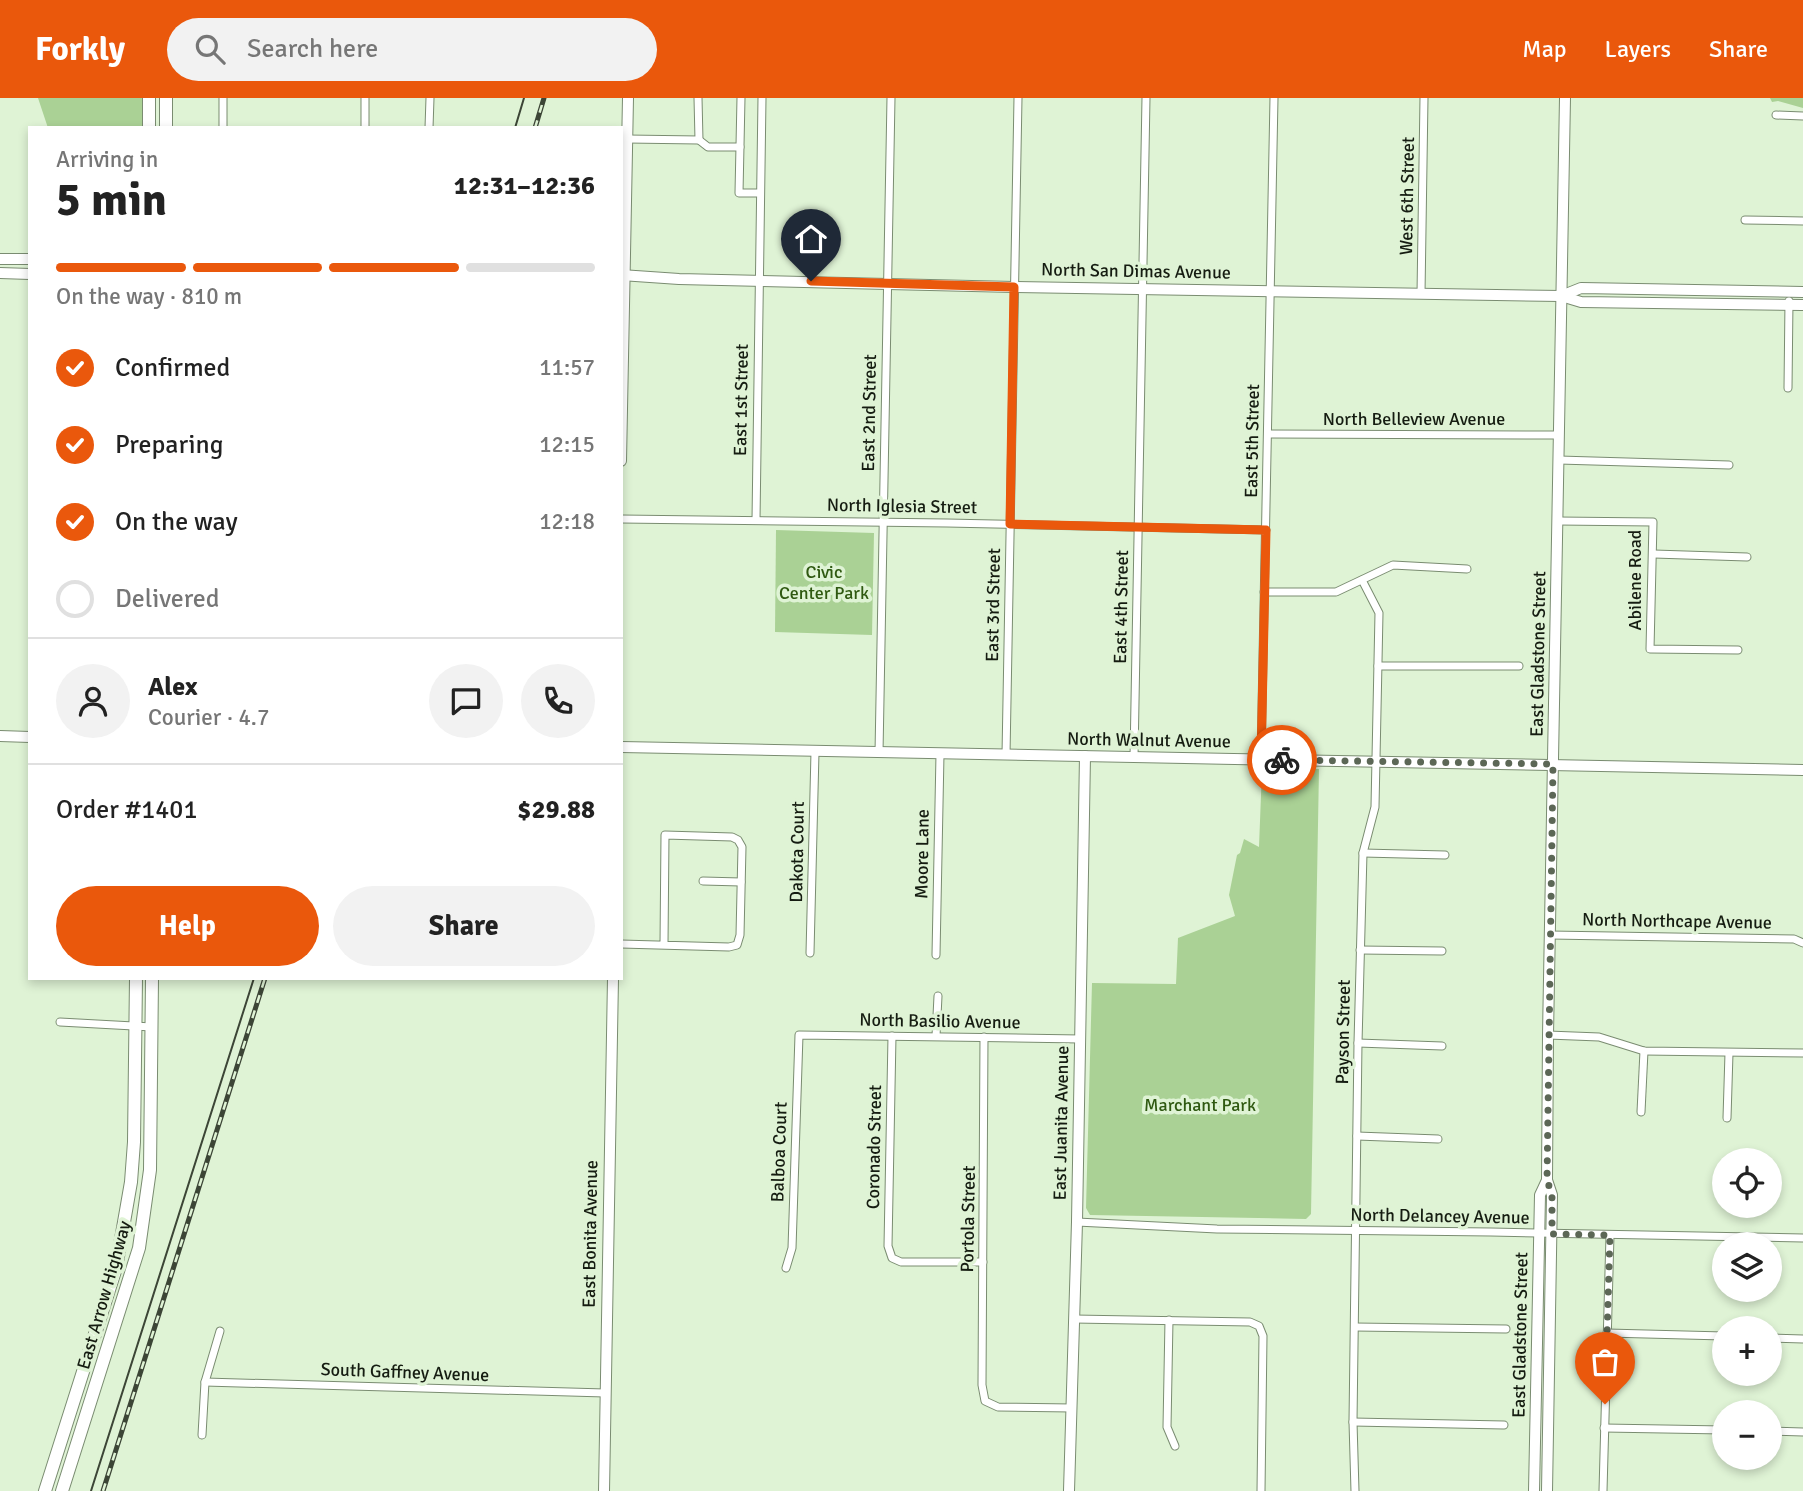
<!DOCTYPE html>
<html lang="en">
<head>
<meta charset="utf-8">
<style>
	:root { --surface:#fff; --page:#f2f2f2; --text:#222; --muted:#767676; --line:#e0e0e0; --accent:#ea580c }
	body { margin:0; font-family:Signika,sans-serif; background:var(--page); color:var(--text); height:100vh; display:flex; flex-direction:column; font-size:26px; white-space:nowrap }
	* { box-sizing:border-box; margin:0 }
	p { font-size:23px; color:var(--muted) }
	.icon { flex:none; width:38px; height:38px; fill:none; stroke:currentColor; stroke-width:2; stroke-linecap:round; stroke-linejoin:round }
	.map { position:relative; flex:1; overflow:hidden }
	.sheet { position:absolute; left:28px; top:28px; width:595px; height:854px; display:flex; flex-direction:column; background:var(--surface); border-radius:0px; box-shadow:0 4px 10px #0003 }
	.sheet>* { flex:none }
	.tools { position:absolute; left:1712px; top:1050px; display:grid; gap:14px }
	.tools a { display:grid; place-items:center; width:70px; height:70px; border-radius:50%; background:var(--surface); box-shadow:0 4px 10px #0003; font-size:35px }
	.pin { position:absolute; display:grid; place-items:center; width:60px; height:60px; color:#fff; margin:-72px -30px; border-radius:50% 50% 50% 0; rotate:-45deg; box-shadow:0 0 7px #0007 }
	.pin .icon { rotate:45deg }
	.courier { position:absolute; display:grid; place-items:center; width:70px; height:70px; margin:-35px; border:5px solid #ea580c; border-radius:50%; background:#fff; color:#222; box-shadow:0 2px 9px #0007 }
	.head em { font-style:normal; font-weight:800 }
	.head div { display:flex; flex-direction:column-reverse }
	.head { display:flex; align-items:center; justify-content:space-between; height:119px; padding:0 28px }
	h1 { font-size:46px; font-weight:800; line-height:52px }
	.bar { display:grid; grid-template-columns:repeat(4,1fr); gap:10px 7px; align-content:center; height:84px; padding:0 28px }
	.bar i { height:9px; border-radius:5px; background:var(--line) }
	.bar .selected { background:var(--accent) }
	.bar p { grid-column:span 4 }
	.line { display:flex; align-items:center; gap:18px; padding:0 28px; border-top:2px solid var(--line) }
	.line div { flex:1 }
	.round { display:grid; place-items:center; flex:none; width:74px; height:74px; border-radius:37px; background:var(--page) }
	ol { padding:0 28px; list-style:none }
	li { display:flex; align-items:center; gap:21px; height:77px }
	li p { margin-inline-start:auto }
	li .icon { padding:7px; border-radius:50%; background:var(--accent); color:#fff; stroke-width:4 }
	li:last-child { color:var(--muted) }
	li i { width:38px; height:38px; border:4px solid var(--line); border-radius:50% }
	.action { display:flex; gap:14px; margin-top:auto; padding:14px 28px }
	.action a { flex:1; height:80px; border-radius:42px; background:var(--accent); color:#fff; font-size:28px; font-weight:800; line-height:80px; text-align:center }
	.action a+a { background:var(--page); color:var(--text) }
	header { display:flex; align-items:center; gap:42px; box-sizing:border-box; height:98px; padding:0 35px; background:var(--accent); color:#fff }
	header strong { font-size:33px }
	nav { display:flex; gap:38px; margin-inline-start:auto; font-size:24px }
	.search { width:490px; height:63px; background:var(--page); display:flex; align-items:center; gap:18px; box-sizing:border-box; padding:0 24px; border-radius:38px; color:var(--muted); font-size:26px }
	.map>svg:first-child { display:block }
	.green { fill:#aad195 }
	.lines { fill:none; stroke-linecap:round; stroke-linejoin:round }
	.street-casing { stroke:#7a8c71; stroke-width:9 }
	.secondary-casing { stroke:#7a8c71; stroke-width:12 }
	.primary-casing { stroke:#7a8c71; stroke-width:14 }
	.street { stroke:#fff; stroke-width:7 }
	.secondary { stroke:#fff; stroke-width:10 }
	.primary { stroke:#fff; stroke-width:12 }
	.tram { stroke:#3c4536; stroke-width:2 }
	.rail-casing { stroke:#3c4536; stroke-width:5 }
	.rail { stroke:#dff3d5; stroke-width:2.5; stroke-dasharray:8; stroke-linecap:butt }
	.done { stroke:#5c6756; stroke-width:7; stroke-dasharray:0 12.6 }
	.route { stroke:#ea580c; stroke-width:9 }
	.labels { text-anchor:middle; dominant-baseline:central; stroke-width:7; stroke-linejoin:round; paint-order:stroke }
	.street-label { font-size:18px; fill:#151c11; stroke:#dff3d5 }
	.park-label { font-size:18px; fill:#2f5911; stroke:#dff3d5 }
</style>
</head>
<body>
<header>
<strong>Forkly</strong>
<div class="search"><svg class="icon" aria-label="search" viewBox="0 0 24 24"><circle cx="10" cy="10" r="6"/><path d="M15 15l6 6"/></svg>Search here</div>
<nav><a>Map</a><a>Layers</a><a>Share</a></nav>
</header>
<div class="map">
<svg width="1803" height="1393" viewBox="0 0 1803 1393">
	<rect width="100%" height="100%" fill="#dff3d5"/>
	<g class="green">
		<polygon points="38,0 143,0 143,30 48,30"/>
		<polygon points="1770,0 1803,0 1803,10 1778,3 1772,4"/>
		<polygon points="776,432 874,435 872,537 775,534"/>
		<polygon points="1262,671 1319,671 1311,1116 1306,1121 1090,1117 1086,1110 1092,885 1176,886 1178,840 1235,818 1229,797 1237,757 1240,755 1244,741 1259,749"/>
	</g>
	<g class="lines">
		<g class="street-casing">
			<g id="street">
				<polyline points="698,0 699,42"/>
				<polyline points="741,0 739,95 760,95"/>
				<polyline points="1776,17 1803,18"/>
				<polyline points="223,30 223,0"/>
				<polyline points="365,30 365,0"/>
				<polyline points="429,30 430,0"/>
				<polyline points="627,41 699,42 708,49 740,49"/>
				<polyline points="1745,122 1803,123"/>
				<polyline points="1421,196 1424,0"/>
				<polyline points="1788,290 1789,203"/>
				<polyline points="1268,336 1559,337"/>
				<polyline points="1559,362 1729,367"/>
				<polyline points="621,421 947,425 1266,432"/>
				<polyline points="756,422 762,0"/>
				<polyline points="1558,423 1653,424 1650,551 1738,552"/>
				<polyline points="1654,456 1747,459"/>
				<polyline points="1264,494 1336,494 1393,467 1467,471"/>
				<polyline points="1378,568 1519,568"/>
				<polyline points="879,655 891,0"/>
				<polyline points="1006,657 1018,0"/>
				<polyline points="1134,659 1146,0"/>
				<polyline points="1261,661 1274,0"/>
				<polyline points="1363,755 1445,757"/>
				<polyline points="703,783 741,784"/>
				<polyline points="1550,837 1794,841 1803,845"/>
				<polyline points="621,846 729,849 737,847 740,837 742,749 738,742 732,739 665,737 664,846"/>
				<polyline points="1360,852 1442,853"/>
				<polyline points="810,855 815,654"/>
				<polyline points="936,857 940,656"/>
				<polyline points="60,924 152,929"/>
				<polyline points="1548,937 1599,939 1644,953 1803,955"/>
				<polyline points="892,938 888,1148 892,1160 901,1164 983,1164"/>
				<polyline points="936,938 938,898"/>
				<polyline points="984,939 982,1287 985,1303 998,1309 1072,1310"/>
				<polyline points="1358,945 1442,948"/>
				<polyline points="1641,1014 1644,953"/>
				<polyline points="1727,1020 1729,955"/>
				<polyline points="1357,1038 1438,1041"/>
				<polyline points="1077,1124 1217,1131 1491,1134 1803,1140"/>
				<polyline points="786,1170 792,1150 799,937 1080,941"/>
				<polyline points="1074,1221 1250,1224 1259,1228 1263,1238 1261,1393"/>
				<polyline points="1169,1222 1167,1329 1175,1348"/>
				<polyline points="1355,1229 1506,1231"/>
				<polyline points="1607,1235 1724,1238"/>
				<polyline points="1769,1240 1803,1241"/>
				<polyline points="205,1284 605,1295"/>
				<polyline points="1353,1324 1504,1327"/>
				<polyline points="1604,1330 1724,1332"/>
				<polyline points="1769,1333 1803,1334"/>
				<polyline points="202,1337 205,1284 220,1233"/>
				<polyline points="1355,1393 1353,1324 1358,945 1363,755 1375,709 1379,515 1362,482"/>
				<polyline points="1603,1393 1610,1137"/>
			</g>
		</g>
		<g class="secondary-casing">
			<g id="secondary">
				<polyline points="0,161 30,161"/>
				<polyline points="0,175 30,176"/>
				<polyline points="621,177 679,181 1014,189 1561,198 1581,204 1803,207"/>
				<polyline points="1561,198 1581,190 1803,194"/>
				<polyline points="621,363 628,0"/>
				<polyline points="0,638 30,639"/>
				<polyline points="621,649 1803,672"/>
				<polyline points="604,1393 613,880"/>
				<polyline points="1069,1393 1077,1124 1085,658"/>
				<polyline points="1534,1393 1540,1097 1547,1082"/>
				<polyline points="1547,1393 1552,1097 1547,1082 1548,937 1565,0"/>
			</g>
		</g>
		<g class="primary-casing">
			<g id="primary">
				<polyline points="149,30 149,0"/>
				<polyline points="166,30 166,0"/>
				<polyline points="45,1393 116,1170 131,1084 134,1044 136,880"/>
				<polyline points="62,1393 139,1150 150,1072 152,880"/>
			</g>
		</g>
		<use href="#street" class="street"/>
		<use href="#secondary" class="secondary"/>
		<use href="#primary" class="primary"/>
		<g class="tram">
			<polyline points="515,30 524,0"/>
			<polyline points="91,1393 254,880"/>
		</g>
		<g class="rail-casing">
			<g id="rail">
				<polyline points="535,30 544,0"/>
				<polyline points="103,1393 265,880"/>
			</g>
		</g>
		<use href="#rail" class="rail"/>
	</g>
	<g class="lines">
		<polyline class="done" points="1282,662 1553,666 1547,1082 1552,1097 1552,1136 1610,1137 1605,1306"/>
		<polyline class="route" points="811,183 1014,189 1010,426 1266,432 1261,662 1282,662"/>
	</g>
	<g class="labels">
		<g class="street-label">
			<text transform="translate(1407 98) rotate(-89)">West 6th Street</text>
			<text transform="translate(1136 173) rotate(1)">North San Dimas Avenue</text>
			<text transform="translate(741 302) rotate(-89)">East 1st Street</text>
			<text transform="translate(869 315) rotate(-89)">East 2nd Street</text>
			<text x="1414" y="321">North Belleview Avenue</text>
			<text transform="translate(1252 343) rotate(-89)">East 5th Street</text>
			<text transform="translate(902 408) rotate(1)">North Iglesia Street</text>
			<text transform="translate(1635 482) rotate(-90)">Abilene Road</text>
			<text transform="translate(993 507) rotate(-89)">East 3rd Street</text>
			<text transform="translate(1121 509) rotate(-89)">East 4th Street</text>
			<text transform="translate(1538 556) rotate(-89)">East Gladstone Street</text>
			<text transform="translate(1149 642) rotate(1)">North Walnut Avenue</text>
			<text transform="translate(797 754) rotate(-89)">Dakota Court</text>
			<text transform="translate(922 756) rotate(-89)">Moore Lane</text>
			<text transform="translate(1677 823) rotate(1)">North Northcape Avenue</text>
			<text transform="translate(940 923) rotate(1)">North Basilio Avenue</text>
			<text transform="translate(1343 934) rotate(-89)">Payson Street</text>
			<text transform="translate(1061 1025) rotate(-89)">East Juanita Avenue</text>
			<text transform="translate(874 1049) rotate(-89)">Coronado Street</text>
			<text transform="translate(779 1054) rotate(-88)">Balboa Court</text>
			<text transform="translate(1440 1118) rotate(1)">North Delancey Avenue</text>
			<text transform="translate(968 1121) rotate(-89)">Portola Street</text>
			<text transform="translate(590 1136) rotate(-89)">East Bonita Avenue</text>
			<text transform="translate(104 1197) rotate(-74)">East Arrow Highway</text>
			<text transform="translate(1520 1237) rotate(-89)">East Gladstone Street</text>
			<text transform="translate(405 1274) rotate(2)">South Gaffney Avenue</text>
		</g>
		<g class="park-label">
			<text x="824" y="474">Civic<tspan x="824" dy="21">Center Park</tspan></text>
			<text x="1200" y="1007">Marchant Park</text>
		</g>
	</g>
</svg>
<div class="tools">
<a><svg class="icon" aria-label="locate" viewBox="0 0 24 24"><circle cx="12" cy="12" r="6"/><path d="M12 2v4M12 18v4M2 12h4M18 12h4"/></svg></a>
<a><svg class="icon" aria-label="layers" viewBox="0 0 24 24"><path d="M12 4l9 5-9 5-9-5zM3 14l9 5 9-5"/></svg></a>
<a>+</a>
<a>−</a>
</div>
<div class="pin" style="left:1605px;top:1306px;background:#ea580c"><svg class="icon" aria-label="bag" viewBox="0 0 24 24"><path d="M5 8h14l-1 12H6zM9 8a3 3 0 0 1 6 0"/></svg></div>
<div class="pin" style="left:811px;top:183px;background:#1f2937"><svg class="icon" aria-label="home" viewBox="0 0 24 24"><path d="M3 11l9-7 9 7M6 9v11h12V9"/></svg></div>
<div class="courier" style="left:1282px;top:662px"><svg class="icon" aria-label="bike" viewBox="0 0 24 24"><circle cx="6" cy="16" r="4"/><circle cx="18" cy="16" r="4"/><path d="M6 16l4-8h5l3 8M10 8l3 8H6M13 5h3"/></svg></div>
<section class="sheet">
<div class="head"><div><h1>5 min</h1><p>Arriving in</p></div><em>12:31–12:36</em></div>
<div class="bar"><i class="selected"></i><i class="selected"></i><i class="selected"></i><i></i><p>On the way · 810 m</p></div>
<ol>
<li><svg class="icon" aria-label="check" viewBox="0 0 24 24"><path d="M5 12l5 5 9-10"/></svg>Confirmed<p>11:57</p></li>
<li><svg class="icon" aria-label="check" viewBox="0 0 24 24"><path d="M5 12l5 5 9-10"/></svg>Preparing<p>12:15</p></li>
<li><svg class="icon" aria-label="check" viewBox="0 0 24 24"><path d="M5 12l5 5 9-10"/></svg>On the way<p>12:18</p></li>
<li><i></i>Delivered</li>
</ol>
<div class="line" style="height:126px"><a class="round"><svg class="icon" aria-label="person" viewBox="0 0 24 24"><circle cx="12" cy="8" r="4"/><path d="M4 21q1-7 8-7t8 7"/></svg></a><div><b>Alex</b><p>Courier · 4.7</p></div><a class="round"><svg class="icon" aria-label="chat" viewBox="0 0 24 24"><path d="M4 5h16v11H9l-5 4z"/></svg></a><a class="round"><svg class="icon" aria-label="phone" viewBox="0 0 24 24"><path d="M5 4h4l2 5-3 2q2 4 5 5l2-3 5 2v4C11 20 4 13 5 4z"/></svg></a></div>
<div class="line" style="height:91px"><div>Order #1401</div><b>$29.88</b></div>
<div class="action"><a>Help</a><a>Share</a></div>
</section>
</div>
</body>
</html>
